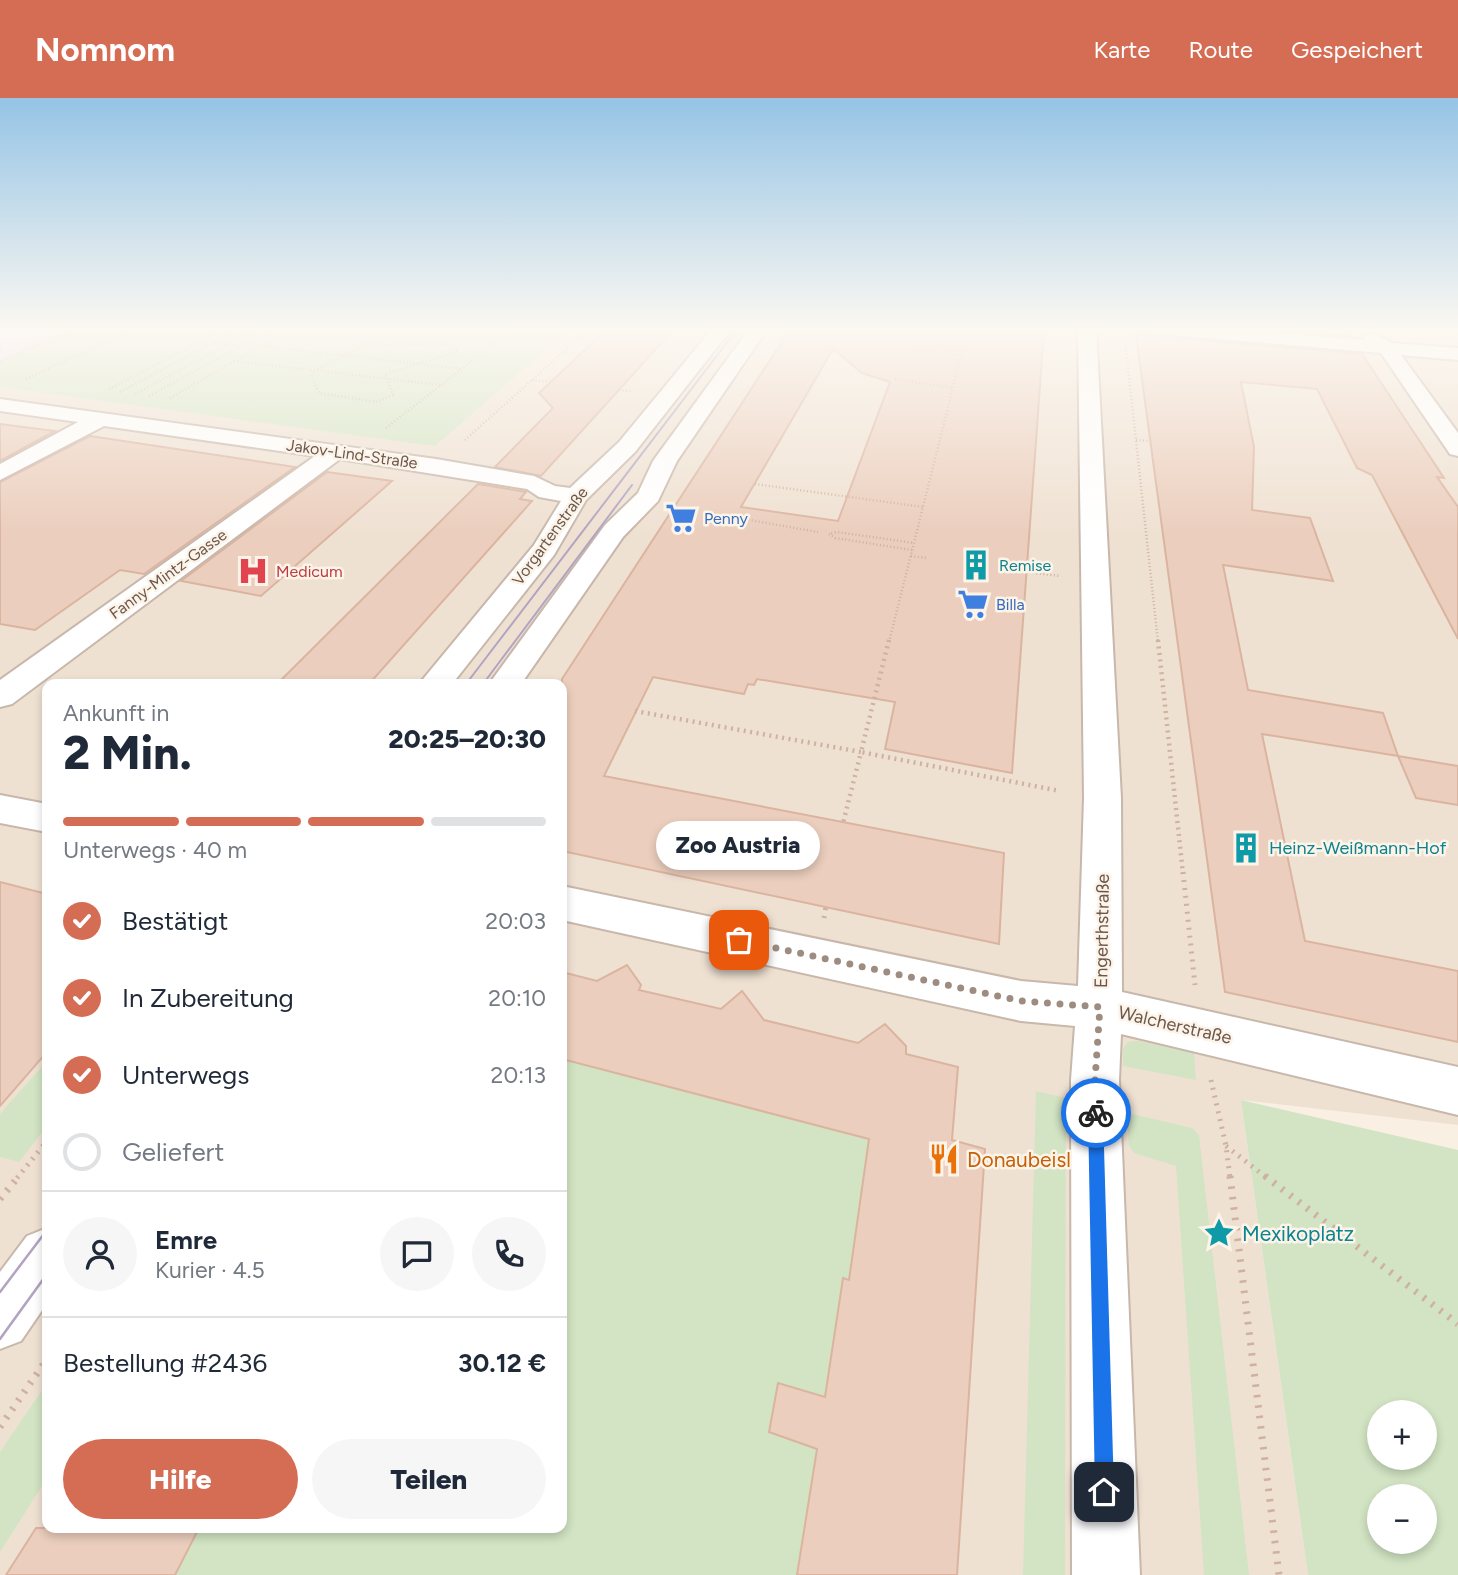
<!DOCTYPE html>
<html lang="de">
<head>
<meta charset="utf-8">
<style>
	:root { --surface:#fff; --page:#f6f6f7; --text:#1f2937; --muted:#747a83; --line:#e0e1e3; --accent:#d56d55 }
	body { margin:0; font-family:Figtree,sans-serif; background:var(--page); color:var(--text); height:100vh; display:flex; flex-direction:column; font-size:26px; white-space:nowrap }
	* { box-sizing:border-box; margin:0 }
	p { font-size:23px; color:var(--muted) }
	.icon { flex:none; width:38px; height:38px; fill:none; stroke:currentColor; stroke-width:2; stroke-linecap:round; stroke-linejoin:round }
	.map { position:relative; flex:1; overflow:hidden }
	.drawer { position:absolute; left:42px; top:581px; width:525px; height:854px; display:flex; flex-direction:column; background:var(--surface); border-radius:14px; box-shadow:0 4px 10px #0003 }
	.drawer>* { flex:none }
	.fabs { position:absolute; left:1367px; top:1302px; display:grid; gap:14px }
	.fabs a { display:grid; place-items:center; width:70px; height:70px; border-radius:50%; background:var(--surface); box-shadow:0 4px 10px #0003; font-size:35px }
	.pin { position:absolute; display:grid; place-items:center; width:60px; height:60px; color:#fff; margin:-30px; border-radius:14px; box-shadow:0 4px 10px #0006 }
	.courier { position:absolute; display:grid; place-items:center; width:70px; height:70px; margin:-35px; border:5px solid #1a73e8; border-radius:50%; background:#fff; color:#222; box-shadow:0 2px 9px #0007 }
	.bubble { position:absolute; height:49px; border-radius:24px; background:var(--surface); box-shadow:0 4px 10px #0003; font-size:23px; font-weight:800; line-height:49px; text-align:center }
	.summary em { font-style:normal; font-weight:800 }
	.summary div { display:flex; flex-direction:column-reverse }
	.summary { display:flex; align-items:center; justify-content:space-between; height:119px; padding:0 21px }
	h1 { font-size:46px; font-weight:800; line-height:52px }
	.bar { display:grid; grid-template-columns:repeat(4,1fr); gap:10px 7px; align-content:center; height:84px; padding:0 21px }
	.bar i { height:9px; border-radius:5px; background:var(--line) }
	.bar .current { background:var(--accent) }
	.bar p { grid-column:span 4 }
	.line { display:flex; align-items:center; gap:18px; padding:0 21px; border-top:2px solid var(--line) }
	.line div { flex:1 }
	.round { display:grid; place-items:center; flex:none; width:74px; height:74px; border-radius:37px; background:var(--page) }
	ol { padding:0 21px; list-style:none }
	li { display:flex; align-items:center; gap:21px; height:77px }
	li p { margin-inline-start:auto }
	li .icon { padding:7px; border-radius:50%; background:var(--accent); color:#fff; stroke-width:4 }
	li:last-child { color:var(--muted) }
	li i { width:38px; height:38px; border:4px solid var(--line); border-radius:50% }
	.action { display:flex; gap:14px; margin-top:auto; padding:14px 21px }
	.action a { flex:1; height:80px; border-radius:42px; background:var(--accent); color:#fff; font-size:28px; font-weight:800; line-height:80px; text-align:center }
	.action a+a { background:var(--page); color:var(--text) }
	header { display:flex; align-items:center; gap:42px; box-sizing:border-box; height:98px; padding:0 35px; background:var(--accent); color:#fff }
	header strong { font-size:33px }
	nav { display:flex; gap:38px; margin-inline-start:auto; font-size:24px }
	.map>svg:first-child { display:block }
	.residential { fill:#efe1d2; fill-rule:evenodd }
	.commercial { fill:#f8e0d7 }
	.education { fill:#ecdff5 }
	.green { fill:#d2e4c3; fill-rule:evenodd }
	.building { fill:#ebcebd; stroke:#dbb4a0; stroke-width:2; fill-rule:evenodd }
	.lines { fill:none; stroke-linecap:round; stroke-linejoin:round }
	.minor-casing { stroke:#c8b7ab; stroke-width:4 }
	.path-far3 { stroke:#cfb1a1; stroke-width:2.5; stroke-dasharray:1 2.5; stroke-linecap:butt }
	.path-far2 { stroke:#cfb1a1; stroke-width:4.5; stroke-dasharray:2 4.5; stroke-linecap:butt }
	.path-far1 { stroke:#cfb1a1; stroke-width:5; stroke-dasharray:2 6; stroke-linecap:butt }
	.path { stroke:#cfb1a1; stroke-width:7; stroke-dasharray:2.5 8; stroke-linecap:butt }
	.minor { fill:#fff; fill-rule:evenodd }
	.tram-far1 { stroke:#b2a3c0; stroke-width:2 }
	.tram { stroke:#b2a3c0; stroke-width:2.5 }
	.route { fill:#1a73e8 }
	.done { stroke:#9e8c80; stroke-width:7; stroke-dasharray:0 12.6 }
	.labels { text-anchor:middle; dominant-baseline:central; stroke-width:5; stroke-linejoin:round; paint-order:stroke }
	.far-street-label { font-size:16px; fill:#6d574c; stroke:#fcf4e8 }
	.far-shop-label { font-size:16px; fill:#366cbe; stroke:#fcf4e8; text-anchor:start }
	.far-culture-label { font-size:16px; fill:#0d838f; stroke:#fcf4e8; text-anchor:start }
	.far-health-label { font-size:16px; fill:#be3a42; stroke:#fcf4e8; text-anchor:start }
	.culture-label { font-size:18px; fill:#0d838f; stroke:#fcf4e8; text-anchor:start }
	.street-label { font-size:18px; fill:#6d574c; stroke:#fcf4e8 }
	.near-food-label { font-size:21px; fill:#c56008; stroke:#fcf4e8; text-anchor:start }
	.near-culture-label { font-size:21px; fill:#0d838f; stroke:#fcf4e8; text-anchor:start }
</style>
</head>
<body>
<header>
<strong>Nomnom</strong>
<nav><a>Karte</a><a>Route</a><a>Gespeichert</a></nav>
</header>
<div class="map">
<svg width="1458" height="1477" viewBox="0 0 1458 1477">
	<rect width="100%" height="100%" fill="#f9efe2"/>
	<path class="residential" d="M0,230H1387L1401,256L1458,261V1027L1241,1002L1308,1477H0ZM47,586H562V1430H47Z"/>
	<polygon class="commercial" points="1387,230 1458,230 1458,246 1395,241"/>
	<polygon class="education" points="0,230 72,230 0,262"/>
	<g class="green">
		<polygon points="72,230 571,230 435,348 0,289 0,262"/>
		<polygon points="1138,943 1194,955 1196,982 1123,968 1123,951 1128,944"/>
		<polygon points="562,961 845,1034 883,1029 863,1081 858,1114 861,1186 843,1181 825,1299 778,1286 769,1334 817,1351 797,1477 175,1477 199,1430 562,1430"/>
		<polygon points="47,963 47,1028 19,1064 0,1059 0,1016"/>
		<polygon points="1036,993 1066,1000 1065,1477 1023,1477"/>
		<path d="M1241,1002L1458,1052V1477H1308ZM1379,1314H1424V1360H1379ZM1379,1398H1424V1444H1379Z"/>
		<polygon points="1133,1016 1192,1030 1199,1037 1249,1477 1204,1477 1176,1068 1134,1055 1129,1048 1127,1020"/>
		<polygon points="47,1285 47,1380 0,1454 0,1354"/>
	</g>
	<g class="building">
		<polygon points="608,230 675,230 541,378 495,369 553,310 539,295"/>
		<path d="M791,230L1044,232L1012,675L885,651L895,604L757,581L754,587L748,586L744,596L653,579L604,678L1004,755L999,846L562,753V581ZM833,251L862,275L890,284L838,423L741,409Z"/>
		<polygon points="1135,230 1140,230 1152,238 1362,256 1444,380 1437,379 1458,409 1458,541 1372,377 1357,370 1317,291 1241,284 1254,349 1252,412 1310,420 1333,483 1223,467 1248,592 1383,615 1398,658 1262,636 1305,843 1458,873 1458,944 1225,894"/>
		<polygon points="1257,230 1346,230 1351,238"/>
		<polygon points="0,326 55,333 0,363"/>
		<polygon points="90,338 295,369 144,476 120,472 35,532 0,526 0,384"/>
		<polygon points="327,374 392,383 261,498 181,483"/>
		<polygon points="478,386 526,394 520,401 532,403 369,586 277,586"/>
		<polygon points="1398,658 1458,668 1458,707 1416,700"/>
		<polygon points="0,784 47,796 47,954 0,1008"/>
		<polygon points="627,867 641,887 639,892 721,911 742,893 764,922 858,945 885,926 906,948 906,956 958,969 952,1042 985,1051 957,1477 797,1477 817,1351 769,1334 778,1285 825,1299 843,1180 849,1182 869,1041 562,961 562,874 597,883"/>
		<polygon points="36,1430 199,1430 175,1477 6,1477"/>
	</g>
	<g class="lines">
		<g class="minor-casing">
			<g id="minor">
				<polygon points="713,230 732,230 635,354 586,402 554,457 452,586 419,586 534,447 561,403 539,399 527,391 340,361 12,606 0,609 0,582 315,358 104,328 0,382 0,366 78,324 0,313 0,301 436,361 534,378 555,388 570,390 619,344"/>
				<polygon points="750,230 768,230 677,363 658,403 623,439 521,586 489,586 605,427 638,395 653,363"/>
				<polygon points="1078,230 1096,230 1121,700 1122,894 1458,969 1458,1017 1121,936 1119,982 1140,1477 1072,1477 1071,982 1075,928 1021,923 562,822 562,788 1021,883 1078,888 1084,700"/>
				<polygon points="1143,230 1220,230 1364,242 1366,237 1378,237 1391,245 1458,250 1458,262 1401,257 1458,335 1458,358 1450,356 1381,255 1152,235"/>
				<polygon points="0,697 47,706 47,734 0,725"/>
				<polygon points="47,1130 47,1205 21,1243 0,1251 0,1174 27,1138"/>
			</g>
		</g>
		<g class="path-far3">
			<polyline points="786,235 963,250"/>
			<polyline points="582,237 599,239"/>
			<polyline points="0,238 15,230"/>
			<polyline points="1125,242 1158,544"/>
			<polyline points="215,245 255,250"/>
			<polyline points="370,247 448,246 458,253 385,276 393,297 376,304 319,295 311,277 315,272 376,242 399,238 407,246"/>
			<polyline points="261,248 461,271"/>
			<polyline points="0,252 3,252"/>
			<polyline points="564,254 580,256"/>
			<polyline points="0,263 76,230"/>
			<polyline points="234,263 441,287"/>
			<polyline points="26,281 135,230"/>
			<polyline points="895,281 953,290"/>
			<polyline points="532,282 551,284"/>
			<polyline points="109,291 227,230"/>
			<polyline points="619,292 633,293"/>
			<polyline points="120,294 240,230"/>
			<polyline points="135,296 258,230"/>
			<polyline points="149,298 274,230"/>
			<polyline points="170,300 292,230"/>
			<polyline points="386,330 514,230"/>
			<polyline points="465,342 590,230"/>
			<polyline points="1136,342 1150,343"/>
			<polyline points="755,386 923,409"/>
			<polyline points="738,420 818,434"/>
			<polyline points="912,452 835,440 829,436 837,434 914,445"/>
			<polyline points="911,458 927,460"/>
			<polyline points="1026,474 1060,478"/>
			<polyline points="889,544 968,230"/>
		</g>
		<g class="path-far2">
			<polyline points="889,542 861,654 1060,693"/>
			<polyline points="1158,542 1183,776"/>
			<polyline points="635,613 861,654 843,725"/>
		</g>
		<g class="path-far1">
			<polyline points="1183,774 1195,887"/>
			<polyline points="824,820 826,808"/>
			<polyline points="1211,982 1226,1048 1230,1080"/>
			<polyline points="1226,1048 1267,1080"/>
			<polyline points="17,1080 47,1043"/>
		</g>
		<g class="path">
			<polyline points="1230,1078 1279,1477"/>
			<polyline points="1265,1078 1458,1226"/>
			<polyline points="0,1101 19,1078"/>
			<polyline points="0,1329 47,1261"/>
		</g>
		<use href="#minor" class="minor"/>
		<g class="tram-far1">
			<polyline points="466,586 738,230"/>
			<polyline points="483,586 632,387"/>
		</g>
		<g class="tram">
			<polyline points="0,1194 47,1132"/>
			<polyline points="0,1241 47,1176"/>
		</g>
	</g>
	<linearGradient id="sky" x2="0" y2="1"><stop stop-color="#95c4e5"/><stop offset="0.53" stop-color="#fcf8f2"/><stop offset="1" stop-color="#fcf8f2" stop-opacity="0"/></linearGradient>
	<rect width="1458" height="437" fill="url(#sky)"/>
	<polygon class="route" points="1096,1008 1101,1010 1103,1015 1114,1394 1111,1401 1104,1404 1098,1401 1095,1394 1088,1015 1091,1010"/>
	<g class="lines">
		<polyline class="done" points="739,842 1021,903 1100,909 1095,982 1096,1015"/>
	</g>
	<defs>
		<g id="supermarket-bare" transform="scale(2.415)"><path d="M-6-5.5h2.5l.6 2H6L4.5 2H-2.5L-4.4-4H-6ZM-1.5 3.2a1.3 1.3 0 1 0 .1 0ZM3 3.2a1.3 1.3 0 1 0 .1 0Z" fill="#3f7fe0" stroke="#fcf4e8" stroke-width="2.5" paint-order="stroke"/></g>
		<g id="building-bare" transform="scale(2.415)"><path d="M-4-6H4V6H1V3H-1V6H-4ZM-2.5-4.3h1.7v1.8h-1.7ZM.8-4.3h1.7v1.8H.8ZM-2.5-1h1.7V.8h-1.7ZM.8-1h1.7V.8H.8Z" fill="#0f9aa8" stroke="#fcf4e8" stroke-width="2.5" paint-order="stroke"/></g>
		<g id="hospital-bare" transform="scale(2.415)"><path d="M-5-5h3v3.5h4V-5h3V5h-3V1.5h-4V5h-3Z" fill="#e0444e" stroke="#fcf4e8" stroke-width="2.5" paint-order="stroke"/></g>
		<g id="restaurant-bare" transform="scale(2.415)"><path d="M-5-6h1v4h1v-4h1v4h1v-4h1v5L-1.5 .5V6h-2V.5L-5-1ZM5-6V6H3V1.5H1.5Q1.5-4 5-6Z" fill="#e8710a" stroke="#fcf4e8" stroke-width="2.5" paint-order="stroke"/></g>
		<g id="sight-bare" transform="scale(2.415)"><path d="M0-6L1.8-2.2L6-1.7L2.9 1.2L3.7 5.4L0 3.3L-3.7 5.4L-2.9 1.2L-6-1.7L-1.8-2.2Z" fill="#0f9aa8" stroke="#fcf4e8" stroke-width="2.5" paint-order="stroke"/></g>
	</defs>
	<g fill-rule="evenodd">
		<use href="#supermarket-bare" x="681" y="420"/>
		<use href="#building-bare" x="976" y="467"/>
		<use href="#hospital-bare" x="253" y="473"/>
		<use href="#supermarket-bare" x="973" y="506"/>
		<use href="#building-bare" x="1246" y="750"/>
		<use href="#restaurant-bare" x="944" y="1061"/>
		<use href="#sight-bare" x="1219" y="1135"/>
	</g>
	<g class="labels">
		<g class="far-street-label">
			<text transform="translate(352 356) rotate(8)">Jakov-Lind-Straße</text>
			<text transform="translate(550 438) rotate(-54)">Vorgartenstraße</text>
			<text transform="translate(168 476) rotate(-36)">Fanny-Mintz-Gasse</text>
		</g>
		<g class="far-shop-label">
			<text x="704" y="420">Penny</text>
			<text x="996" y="506">Billa</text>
		</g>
		<g class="far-culture-label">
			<text x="999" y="467">Remise</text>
		</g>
		<g class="far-health-label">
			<text x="276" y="473">Medicum</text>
		</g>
		<g class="culture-label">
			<text x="1269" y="750">Heinz-Weißmann-Hof</text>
		</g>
		<g class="street-label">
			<text transform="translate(1102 833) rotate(-89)">Engerthstraße</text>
			<text transform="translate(1175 927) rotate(13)">Walcherstraße</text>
		</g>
		<g class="near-food-label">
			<text x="967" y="1061">Donaubeisl</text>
		</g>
		<g class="near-culture-label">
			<text x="1242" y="1135">Mexikoplatz</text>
		</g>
	</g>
</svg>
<div class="fabs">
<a>+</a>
<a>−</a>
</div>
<div class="pin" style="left:739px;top:842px;background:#ea580c"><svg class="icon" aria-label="bag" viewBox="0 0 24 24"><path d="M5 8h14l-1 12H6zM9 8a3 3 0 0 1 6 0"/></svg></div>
<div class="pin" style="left:1104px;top:1394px;background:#1f2937"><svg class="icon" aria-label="home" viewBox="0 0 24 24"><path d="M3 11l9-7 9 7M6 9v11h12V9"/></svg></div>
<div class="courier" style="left:1096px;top:1015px"><svg class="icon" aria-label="bike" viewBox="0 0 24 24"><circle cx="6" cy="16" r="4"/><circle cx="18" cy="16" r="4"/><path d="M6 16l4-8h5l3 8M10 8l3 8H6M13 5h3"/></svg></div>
<div class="bubble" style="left:656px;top:723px;width:164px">Zoo Austria</div>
<section class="drawer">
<div class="summary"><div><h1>2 Min.</h1><p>Ankunft in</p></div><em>20:25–20:30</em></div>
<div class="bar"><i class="current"></i><i class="current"></i><i class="current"></i><i></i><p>Unterwegs · 40 m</p></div>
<ol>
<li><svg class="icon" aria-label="check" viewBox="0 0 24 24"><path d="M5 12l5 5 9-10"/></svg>Bestätigt<p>20:03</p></li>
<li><svg class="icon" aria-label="check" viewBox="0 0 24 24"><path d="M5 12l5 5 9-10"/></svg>In Zubereitung<p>20:10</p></li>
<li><svg class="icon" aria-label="check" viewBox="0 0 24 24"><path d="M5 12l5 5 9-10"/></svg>Unterwegs<p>20:13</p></li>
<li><i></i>Geliefert</li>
</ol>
<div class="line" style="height:126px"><a class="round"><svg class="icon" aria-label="person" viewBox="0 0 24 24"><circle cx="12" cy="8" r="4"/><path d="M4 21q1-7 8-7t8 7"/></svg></a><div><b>Emre</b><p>Kurier · 4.5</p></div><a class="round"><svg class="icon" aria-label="chat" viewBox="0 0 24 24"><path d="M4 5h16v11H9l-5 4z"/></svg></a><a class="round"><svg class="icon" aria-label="phone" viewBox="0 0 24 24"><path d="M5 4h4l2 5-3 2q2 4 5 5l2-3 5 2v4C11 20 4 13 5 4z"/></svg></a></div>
<div class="line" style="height:91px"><div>Bestellung #2436</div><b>30.12 €</b></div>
<div class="action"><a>Hilfe</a><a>Teilen</a></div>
</section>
</div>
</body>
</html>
